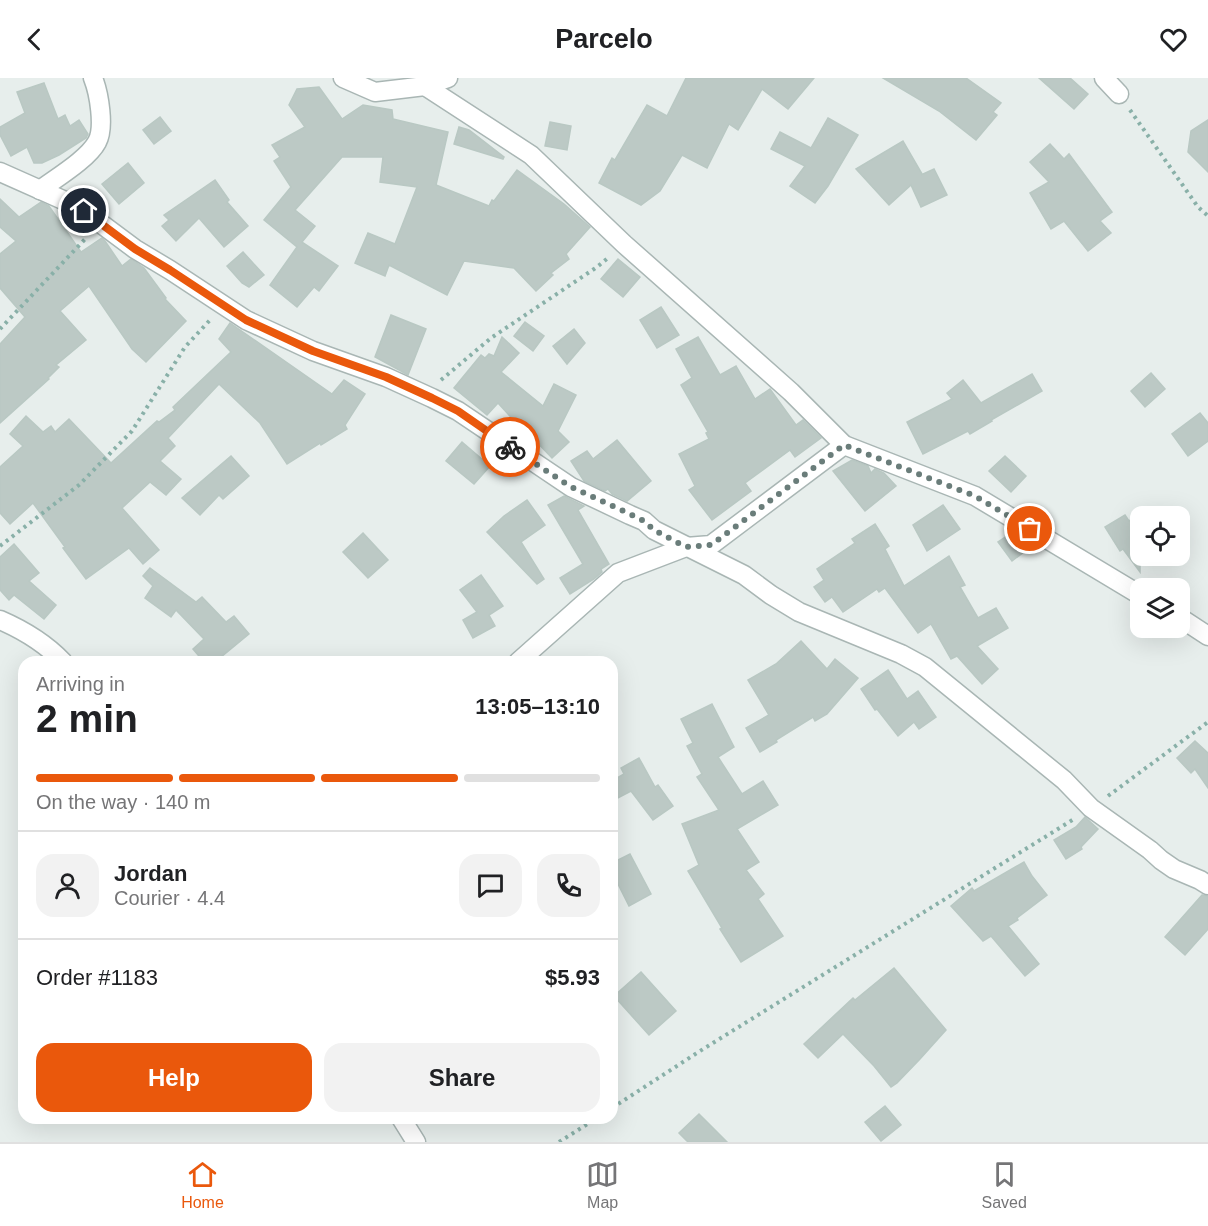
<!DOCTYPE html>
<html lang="en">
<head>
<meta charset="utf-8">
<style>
	:root { --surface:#fff; --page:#f2f2f2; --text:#202124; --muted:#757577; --line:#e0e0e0; --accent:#ea580c }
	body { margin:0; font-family:Helvetica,sans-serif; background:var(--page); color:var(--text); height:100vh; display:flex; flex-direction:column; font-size:22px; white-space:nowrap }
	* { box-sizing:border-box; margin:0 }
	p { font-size:20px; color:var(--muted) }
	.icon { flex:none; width:33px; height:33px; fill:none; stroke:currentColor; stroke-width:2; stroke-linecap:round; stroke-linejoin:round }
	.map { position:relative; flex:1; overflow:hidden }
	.side { position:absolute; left:18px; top:578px; width:600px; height:468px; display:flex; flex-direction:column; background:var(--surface); border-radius:18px; box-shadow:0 6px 24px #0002 }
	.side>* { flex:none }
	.controls { position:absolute; left:1130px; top:428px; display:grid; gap:12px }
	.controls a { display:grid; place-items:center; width:60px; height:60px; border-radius:12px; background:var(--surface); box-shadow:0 6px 24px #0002; font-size:30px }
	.pin { position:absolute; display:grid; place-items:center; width:51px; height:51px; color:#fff; margin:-26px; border:3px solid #fff; border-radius:50%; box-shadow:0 2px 6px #0007 }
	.courier { position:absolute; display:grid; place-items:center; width:60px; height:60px; margin:-30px; border:4px solid #ea580c; border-radius:50%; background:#fff; color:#222; box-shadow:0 2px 8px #0007 }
	.head em { font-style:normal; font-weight:600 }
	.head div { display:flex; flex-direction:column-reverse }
	.head { display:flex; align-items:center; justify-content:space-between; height:102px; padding:0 18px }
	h1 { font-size:39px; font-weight:600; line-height:45px }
	.bar { display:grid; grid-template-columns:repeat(4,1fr); gap:9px 6px; align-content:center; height:72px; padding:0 18px }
	.bar i { height:8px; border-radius:4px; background:var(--line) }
	.bar .active { background:var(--accent) }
	.bar p { grid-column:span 4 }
	.line { display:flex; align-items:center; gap:15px; padding:0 18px; border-top:2px solid var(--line) }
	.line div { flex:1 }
	.round { display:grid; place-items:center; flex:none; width:63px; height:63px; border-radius:18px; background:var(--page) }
	.button { display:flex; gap:12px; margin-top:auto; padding:12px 18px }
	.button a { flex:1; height:69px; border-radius:18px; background:var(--accent); color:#fff; font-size:24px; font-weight:600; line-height:69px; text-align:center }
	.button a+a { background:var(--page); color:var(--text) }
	header { display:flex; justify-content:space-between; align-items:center; height:78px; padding:0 18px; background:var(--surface); font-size:27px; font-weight:600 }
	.menu { display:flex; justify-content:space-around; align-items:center; height:84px; border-top:2px solid var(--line); background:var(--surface); font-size:16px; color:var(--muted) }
	.menu a { display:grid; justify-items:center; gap:3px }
	.menu .active { color:var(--accent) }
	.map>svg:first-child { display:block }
	.building { fill:#bcc9c5; stroke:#b9c8c3; stroke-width:1.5 }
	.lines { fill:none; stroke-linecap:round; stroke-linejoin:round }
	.minor-casing { stroke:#a9b6b4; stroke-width:21 }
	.path { stroke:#89b0a8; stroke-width:4; stroke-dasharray:3 4.5; stroke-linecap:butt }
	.minor { stroke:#fff; stroke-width:18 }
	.done { stroke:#6a7d7a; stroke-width:6; stroke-dasharray:0 10.8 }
	.route { stroke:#ea580c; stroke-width:8 }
</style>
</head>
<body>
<header><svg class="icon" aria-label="back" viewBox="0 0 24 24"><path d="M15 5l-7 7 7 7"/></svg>Parcelo<svg class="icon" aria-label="heart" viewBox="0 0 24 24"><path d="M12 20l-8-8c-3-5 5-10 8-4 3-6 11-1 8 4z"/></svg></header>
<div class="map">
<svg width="1208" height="1064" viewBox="0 0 1208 1064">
	<rect width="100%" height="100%" fill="#e7eeec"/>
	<g class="building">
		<polygon points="686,0 814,0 788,31 762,11 738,52 729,46 707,90 682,77 660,113 641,127 599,105 612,80 615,82 647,27 667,38"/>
		<polygon points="883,0 966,0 1001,25 993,34 997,37 976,62 939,33"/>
		<polygon points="1039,0 1070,0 1088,16 1074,31"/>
		<polygon points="44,5 58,41 65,37 70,48 79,42 88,56 86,60 59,77 42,85 34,85 27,69 11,78 0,57 0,49 25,35 17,14"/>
		<polygon points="319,9 342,41 363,27 392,32 393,41 448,54 436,107 489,128 492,122 494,123 517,92 564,126 590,149 566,176 569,181 551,195 553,197 536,213 514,190 464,183 447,217 389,187 385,198 355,185 368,155 395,166 417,109 380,104 383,79 342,79 295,132 315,148 302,164 338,188 319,213 314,209 297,229 270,207 297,169 264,142 291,109 274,83 280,79 272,67 305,49 289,27 297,11"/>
		<polygon points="160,39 171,53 154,66 143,52"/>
		<polygon points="828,40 858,57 828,108 815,125 790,108 805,88 771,71 780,54 811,70"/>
		<polygon points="1208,42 1208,94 1188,74 1191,53"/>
		<polygon points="550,44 571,48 567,72 545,68"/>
		<polygon points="459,49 469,52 504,79 503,81 454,66"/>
		<polygon points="903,63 922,96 921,97 934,91 947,117 921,129 911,107 889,127 856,91"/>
		<polygon points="1050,66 1064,81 1069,76 1112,134 1100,143 1111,155 1088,173 1064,143 1051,151 1030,115 1049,104 1030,84"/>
		<polygon points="128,85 144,105 119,126 102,106"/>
		<polygon points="215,102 229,122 227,124 248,148 224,169 199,140 176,163 162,148 169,142 164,137"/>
		<polygon points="0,121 19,139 41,124 49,128 81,174 102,160 105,163 122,188 131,181 144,190 166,220 165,221 186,243 146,284 132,271 89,208 60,233 86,262 56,287 59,289 48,300 49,301 0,345 0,266 25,239 0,210 0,176 16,163 0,149"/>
		<polygon points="243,174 264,197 249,209 242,205 227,188"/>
		<polygon points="618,181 640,199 623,219 601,201"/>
		<polygon points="661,229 679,257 657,270 640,242"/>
		<polygon points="391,237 426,251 408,297 375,279"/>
		<polygon points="525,244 544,258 533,273 514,258"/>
		<polygon points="230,245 332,316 344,302 365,316 345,347 347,351 321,367 320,365 287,386 260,345 219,306 168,360 175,368 160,383 181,401 166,417 150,404 122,430 159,472 143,486 129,470 86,501 63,470 65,469 33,425 10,446 0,435 0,389 23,368 10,356 26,338 43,354 51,348 55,354 69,341 111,385 157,343 159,344 175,332 173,329 231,274 219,261"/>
		<polygon points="574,251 585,265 567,286 553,268"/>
		<polygon points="502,259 519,275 501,294 543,328 554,306 576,317 558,353 569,364 552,380 529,356 528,358 498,325 487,337 454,310 481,277 485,280 489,276 494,278"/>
		<polygon points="698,259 720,297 736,288 755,321 770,311 796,347 803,342 821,360 795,379 790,372 745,405 751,413 712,442 689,412 695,408 679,376 709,361 706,355 708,354 681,307 692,300 676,271"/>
		<polygon points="1151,295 1165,311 1145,329 1131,313"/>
		<polygon points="1032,296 1042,313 991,342 992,343 970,356 968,353 923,376 907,344 952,321 947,315 963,302 981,325"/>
		<polygon points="1200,335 1208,345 1208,363 1188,378 1172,356"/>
		<polygon points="617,362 651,403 627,423 612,416 608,411 605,413 584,403 571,383 587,373 593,381"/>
		<polygon points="462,364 490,388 474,406 446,383"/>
		<polygon points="231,378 249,398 223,421 219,417 200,437 182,420"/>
		<polygon points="1005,378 1026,398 1011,414 989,393"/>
		<polygon points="852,382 868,388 871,395 875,391 884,395 896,408 865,433 833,393"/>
		<polygon points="564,418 584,428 578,432 609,486 601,491 602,494 594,501 570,516 560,500 583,486 548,427"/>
		<polygon points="527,422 545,447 521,464 544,501 537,506 487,454 504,438"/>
		<polygon points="943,427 960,451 927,473 913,447"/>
		<polygon points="1140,434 1140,494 1123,471 1120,473 1105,449 1125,437 1129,443"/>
		<polygon points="875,446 889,468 885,471 904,508 949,478 965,507 960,509 978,540 996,530 1008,550 977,568 998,591 982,606 957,578 951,581 931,546 918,555 885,510 879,514 877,511 843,534 832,519 825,524 814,509 824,502 817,491 855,465 852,461"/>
		<polygon points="1013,454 1021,459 1029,470 1012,483 998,464"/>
		<polygon points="363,455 388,482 368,500 343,474"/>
		<polygon points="14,466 39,495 29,503 56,527 44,541 14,517 9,522 0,512 0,479"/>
		<polygon points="150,490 196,524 202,519 226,544 234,538 249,556 215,584 204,584 193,571 204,561 176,532 171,539 145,520 153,508 143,498"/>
		<polygon points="481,497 503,528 489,537 495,548 473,560 463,542 477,534 460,512"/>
		<polygon points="801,563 827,591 835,581 858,600 827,636 815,643 813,639 776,662 777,664 760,674 746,650 769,637 748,602 776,586"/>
		<polygon points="888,592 907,621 918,613 936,639 919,651 914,644 898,658 877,631 875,632 861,611"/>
		<polygon points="712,626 734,669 718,679 742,716 763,703 778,727 737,751 759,784 746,792 764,816 758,821 783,858 741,884 720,851 722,850 688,793 699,787 682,746 719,732 697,699 702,696 687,668 693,665 681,641"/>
		<polygon points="1195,663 1208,675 1208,710 1195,691 1191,695 1177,680"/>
		<polygon points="639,680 655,709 658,707 673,728 653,742 631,713 612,723 612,703 624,696 621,690"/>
		<polygon points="1085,739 1098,751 1081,769 1082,771 1066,781 1054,762 1076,749"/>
		<polygon points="630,776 651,816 629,828 612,794 612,785"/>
		<polygon points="1024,784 1032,798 1047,817 1017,840 1018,842 1008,848 1039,886 1025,898 991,858 983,863 951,828 972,810 974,813"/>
		<polygon points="1202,817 1208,818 1208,851 1185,877 1165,859"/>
		<polygon points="894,890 946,952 920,981 897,1005 891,1009 874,988 843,956 818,980 804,966 853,920 855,922"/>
		<polygon points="641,894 676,933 649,957 614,918"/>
		<polygon points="885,1028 901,1047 881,1063 865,1044"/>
		<polygon points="699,1036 727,1064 688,1064 679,1055"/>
	</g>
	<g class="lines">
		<g class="minor-casing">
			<g id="minor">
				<polyline points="343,0 375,14 425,8 448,0"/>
				<polyline points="1104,0 1119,16"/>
				<polyline points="425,8 531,77 624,166 791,314 844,367 975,418 1140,517"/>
				<polyline points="0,94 63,122 84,133 135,171 170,192 246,242 313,273 386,299 432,320 458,333 571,409 630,437 644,443 654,452 744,497 771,517 799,534 901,576 925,589 1064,702 1091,730 1150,772 1161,782 1174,791 1200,802 1208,807"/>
				<path d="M40,112C56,100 88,81 97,64C105,50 99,15 93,0"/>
				<polyline points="1179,539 1208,558"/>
				<path d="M0,542C23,552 46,566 63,584"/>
				<polyline points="518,584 618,495 686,469 711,467 844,367"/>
				<polyline points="401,1040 416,1064"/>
			</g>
		</g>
		<g class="path">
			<polyline points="1130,32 1198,129 1208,138"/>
			<polyline points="0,251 87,159"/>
			<polyline points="441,302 491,260 597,189 609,179"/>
			<polyline points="0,468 79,407 132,353 185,269 210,242"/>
			<polyline points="1108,718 1208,644"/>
			<polyline points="612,1030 700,973 1074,741"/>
			<polyline points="559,1064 597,1040"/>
		</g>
		<use href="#minor" class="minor"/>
	</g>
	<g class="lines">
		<polyline class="done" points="510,369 571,409 630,436 644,443 654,452 686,469 711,467 844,367 975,418 1030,451"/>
		<polyline class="route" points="84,133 135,171 170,192 246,242 313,273 386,299 432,320 458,333 510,369"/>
	</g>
</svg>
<div class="controls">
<a><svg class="icon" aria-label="locate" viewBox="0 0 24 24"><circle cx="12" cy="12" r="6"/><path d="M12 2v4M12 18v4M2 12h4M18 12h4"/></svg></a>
<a><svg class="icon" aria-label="layers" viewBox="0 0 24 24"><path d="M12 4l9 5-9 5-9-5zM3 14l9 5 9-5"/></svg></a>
</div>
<div class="pin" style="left:1030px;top:451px;background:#ea580c"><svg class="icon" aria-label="bag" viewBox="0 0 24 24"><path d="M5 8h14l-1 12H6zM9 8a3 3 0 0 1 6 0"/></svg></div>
<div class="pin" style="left:84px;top:133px;background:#1f2937"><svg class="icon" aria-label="home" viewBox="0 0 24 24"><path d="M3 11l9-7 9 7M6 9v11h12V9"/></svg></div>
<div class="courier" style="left:510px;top:369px"><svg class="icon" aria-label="bike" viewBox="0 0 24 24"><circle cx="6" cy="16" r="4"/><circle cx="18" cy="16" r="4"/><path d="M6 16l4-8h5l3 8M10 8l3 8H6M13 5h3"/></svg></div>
<section class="side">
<div class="head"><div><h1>2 min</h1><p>Arriving in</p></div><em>13:05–13:10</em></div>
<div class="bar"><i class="active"></i><i class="active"></i><i class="active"></i><i></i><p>On the way · 140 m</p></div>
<div class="line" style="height:108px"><a class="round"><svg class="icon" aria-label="person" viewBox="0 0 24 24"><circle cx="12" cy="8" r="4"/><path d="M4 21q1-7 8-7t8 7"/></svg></a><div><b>Jordan</b><p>Courier · 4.4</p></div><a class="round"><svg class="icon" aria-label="chat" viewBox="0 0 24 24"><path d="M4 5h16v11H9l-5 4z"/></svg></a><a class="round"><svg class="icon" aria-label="phone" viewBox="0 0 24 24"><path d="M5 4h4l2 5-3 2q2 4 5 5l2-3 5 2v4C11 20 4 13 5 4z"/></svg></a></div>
<div class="line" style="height:78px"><div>Order #1183</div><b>$5.93</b></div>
<div class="button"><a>Help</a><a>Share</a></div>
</section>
</div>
<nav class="menu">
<a class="active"><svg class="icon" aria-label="home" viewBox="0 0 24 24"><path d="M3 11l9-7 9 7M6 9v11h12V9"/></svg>Home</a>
<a><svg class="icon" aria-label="map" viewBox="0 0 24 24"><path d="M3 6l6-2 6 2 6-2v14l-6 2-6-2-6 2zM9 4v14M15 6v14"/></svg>Map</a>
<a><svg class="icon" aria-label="saved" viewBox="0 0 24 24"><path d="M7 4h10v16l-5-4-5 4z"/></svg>Saved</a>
</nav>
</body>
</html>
